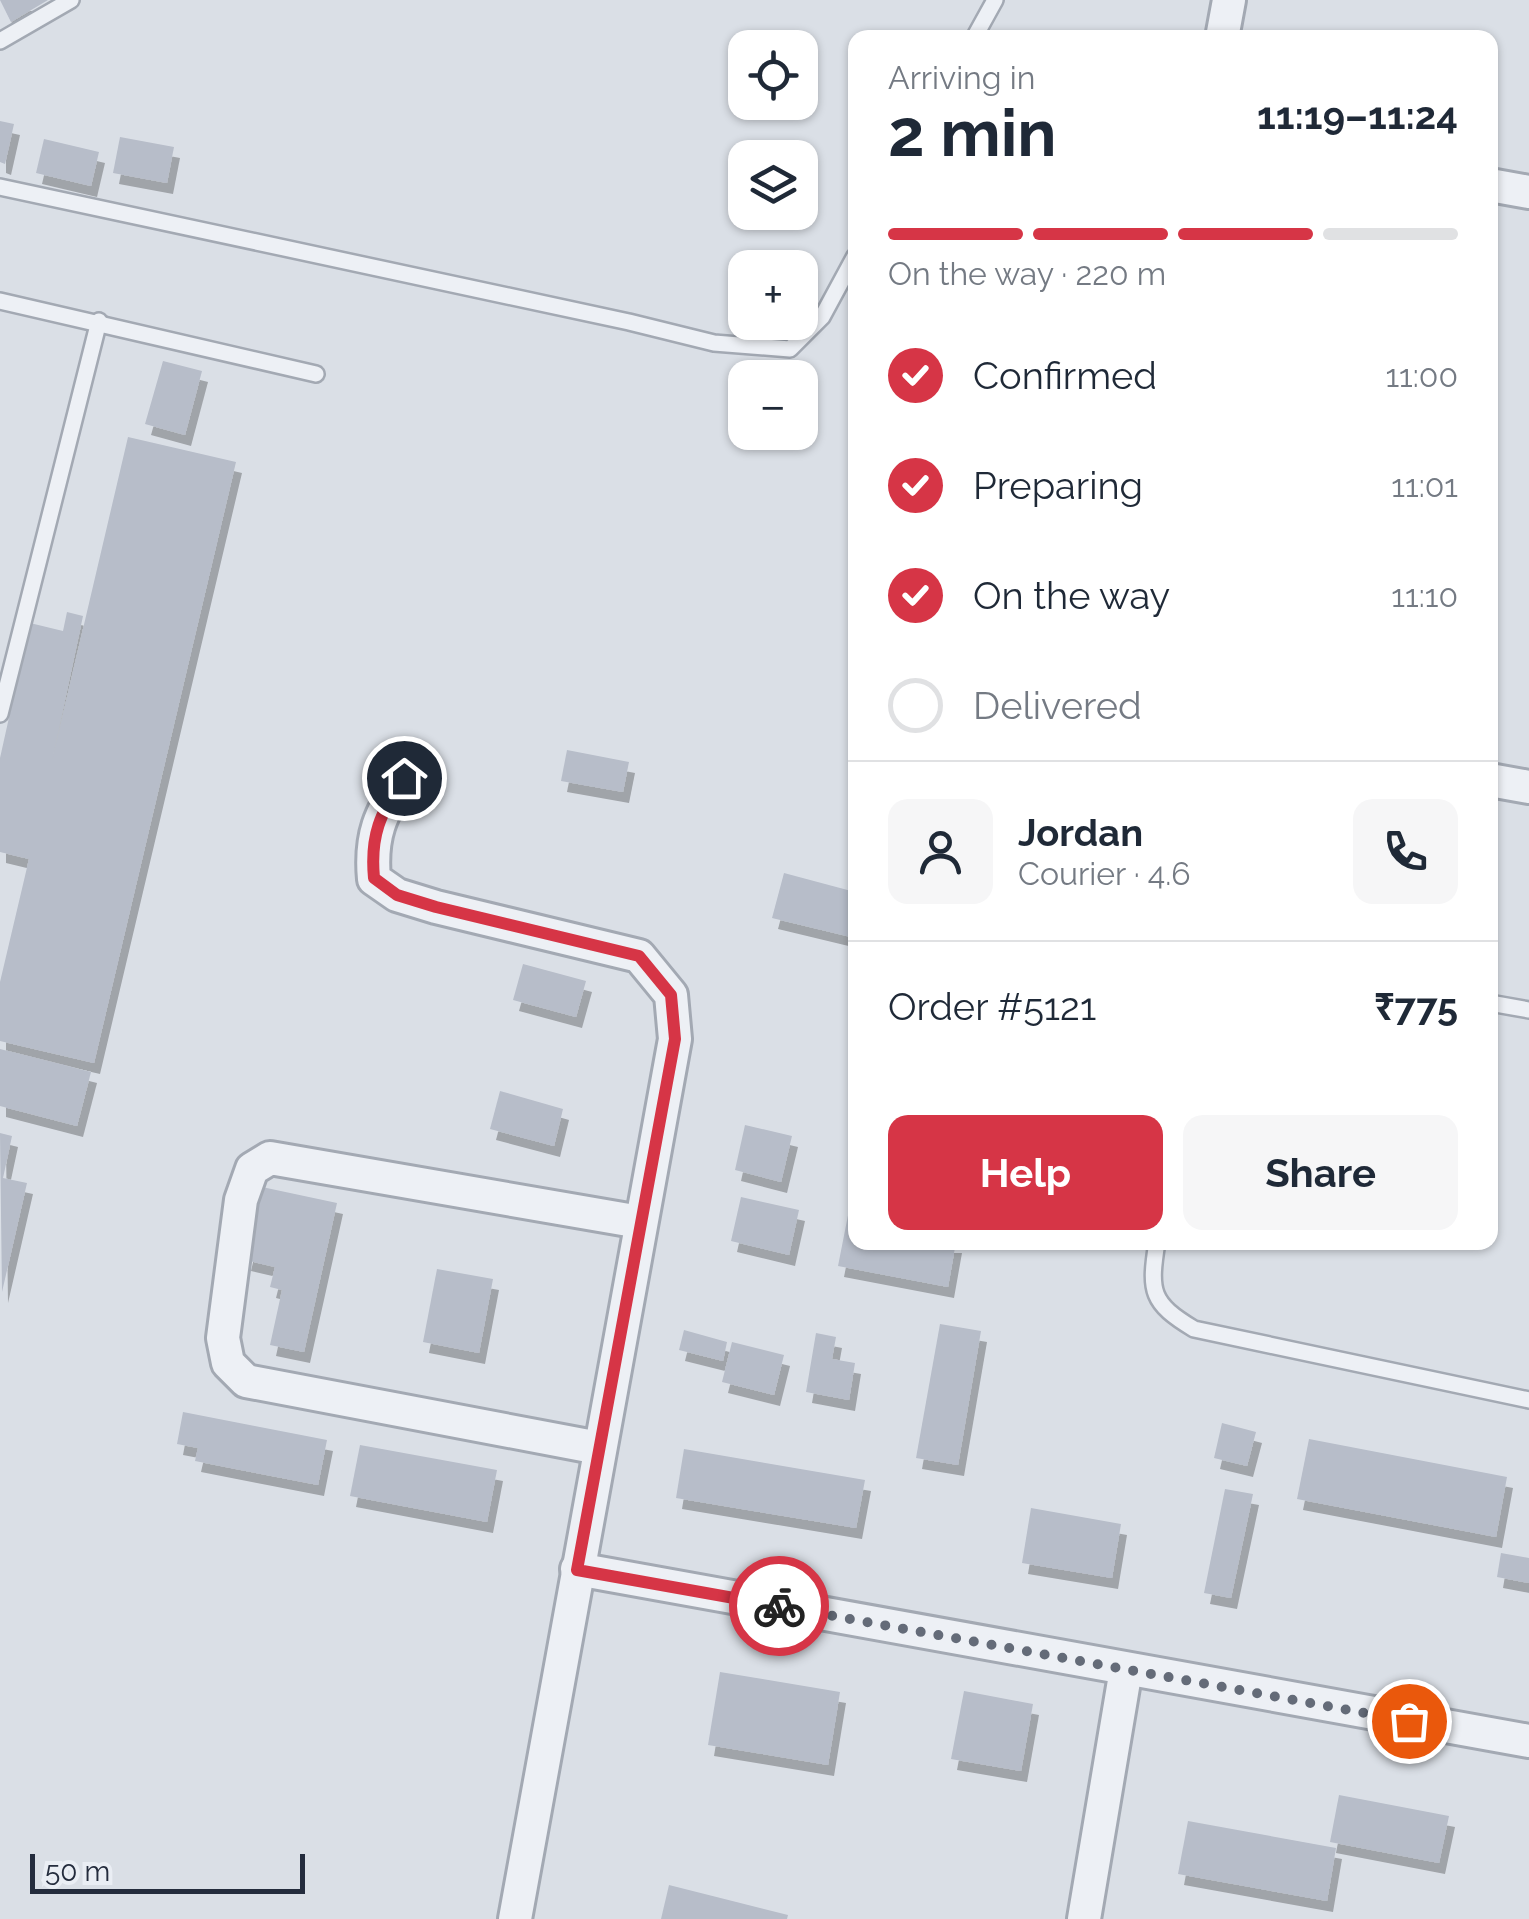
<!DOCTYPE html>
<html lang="en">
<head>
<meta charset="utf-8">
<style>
	:root { --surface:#fff; --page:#f6f6f7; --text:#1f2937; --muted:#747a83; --line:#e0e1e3; --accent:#d63546 }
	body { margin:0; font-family:Raleway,sans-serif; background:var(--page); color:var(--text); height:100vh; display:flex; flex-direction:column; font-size:38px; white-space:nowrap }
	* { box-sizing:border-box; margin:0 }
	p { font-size:32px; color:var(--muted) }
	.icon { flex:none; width:55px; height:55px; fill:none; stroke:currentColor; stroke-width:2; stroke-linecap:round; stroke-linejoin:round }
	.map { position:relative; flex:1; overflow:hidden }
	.sheet { position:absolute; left:848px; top:30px; width:650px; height:1220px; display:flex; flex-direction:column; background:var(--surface); border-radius:20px; box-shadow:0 2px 8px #0004 }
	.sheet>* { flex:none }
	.buttons { position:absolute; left:728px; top:30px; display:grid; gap:20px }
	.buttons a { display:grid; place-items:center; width:90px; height:90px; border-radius:20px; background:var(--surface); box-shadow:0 2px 8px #0004; font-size:50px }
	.scale { position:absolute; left:30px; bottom:25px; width:275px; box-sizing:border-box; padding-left:10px; border:5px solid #242c3d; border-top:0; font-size:28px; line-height:35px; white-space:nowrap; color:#242c3d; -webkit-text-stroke:8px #eaeef4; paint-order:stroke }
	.pin { position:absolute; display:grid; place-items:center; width:85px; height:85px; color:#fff; margin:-42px; border:5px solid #fff; border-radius:50%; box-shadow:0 2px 10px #0007 }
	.courier { position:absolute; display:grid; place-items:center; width:100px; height:100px; margin:-50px; border:8px solid #d63546; border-radius:50%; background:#fff; color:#222; box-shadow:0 2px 12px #0007 }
	.headline em { font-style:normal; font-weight:700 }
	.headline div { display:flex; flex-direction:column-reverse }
	.headline { display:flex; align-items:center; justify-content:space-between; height:170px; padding:0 40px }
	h1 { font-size:65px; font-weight:700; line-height:75px }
	.bar { display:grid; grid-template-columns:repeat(4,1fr); gap:15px 10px; align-content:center; height:120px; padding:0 40px }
	.bar i { height:12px; border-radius:8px; background:var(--line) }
	.bar .current { background:var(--accent) }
	.bar p { grid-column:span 4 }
	.line { display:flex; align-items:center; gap:25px; padding:0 40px; border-top:2px solid var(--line) }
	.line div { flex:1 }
	.round { display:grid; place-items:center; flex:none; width:105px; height:105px; border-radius:20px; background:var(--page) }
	ol { padding:0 40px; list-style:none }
	li { display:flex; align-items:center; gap:30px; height:110px }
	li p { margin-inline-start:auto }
	li .icon { padding:10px; border-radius:50%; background:var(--accent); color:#fff; stroke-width:4 }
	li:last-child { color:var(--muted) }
	li i { width:55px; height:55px; border:5px solid var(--line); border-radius:50% }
	.action { display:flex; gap:20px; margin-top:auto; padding:20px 40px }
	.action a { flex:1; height:115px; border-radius:20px; background:var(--accent); color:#fff; font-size:40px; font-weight:700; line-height:115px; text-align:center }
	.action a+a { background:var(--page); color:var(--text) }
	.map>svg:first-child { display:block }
	.building { fill:#b7bdc9; filter:url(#shadow) }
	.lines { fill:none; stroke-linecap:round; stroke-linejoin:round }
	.service-casing { stroke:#a3a9b3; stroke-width:20 }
	.minor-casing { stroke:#a3a9b3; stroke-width:38 }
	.service { stroke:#edf0f5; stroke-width:15 }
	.minor { stroke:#edf0f5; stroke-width:32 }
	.done { stroke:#646b78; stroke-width:10; stroke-dasharray:0 18 }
	.route { stroke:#d63546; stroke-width:12 }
</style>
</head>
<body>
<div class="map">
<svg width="1529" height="1919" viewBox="0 0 1529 1919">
	<defs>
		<filter id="shadow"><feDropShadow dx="6" dy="11" stdDeviation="0" flood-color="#0004"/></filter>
	</defs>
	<rect width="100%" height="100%" fill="#dadfe6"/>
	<g class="building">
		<polygon points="0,0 48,0 11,22"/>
		<polygon points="0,121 14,124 5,164 0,162"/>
		<polygon points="120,137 174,147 167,183 113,173"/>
		<polygon points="44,139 99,152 91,186 36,173"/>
		<polygon points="163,361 202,371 185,435 145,424"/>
		<polygon points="128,437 236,462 94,1063 0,1041 0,982 29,859 0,852 0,758 30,623 63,631 67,612 83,616 52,761"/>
		<polygon points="567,750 629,762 623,792 561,781"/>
		<polygon points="784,873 855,892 855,938 772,918"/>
		<polygon points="523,964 586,981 576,1017 513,1000"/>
		<polygon points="0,1049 91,1072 77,1126 0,1106"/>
		<polygon points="500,1091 563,1109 554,1146 490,1129"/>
		<polygon points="745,1125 792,1136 781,1182 735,1170"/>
		<polygon points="0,1133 12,1136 3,1178 27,1183 2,1292"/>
		<polygon points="262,1187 337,1203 304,1352 270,1345 282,1290 270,1287 275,1267 245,1260"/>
		<polygon points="741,1197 799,1210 789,1255 731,1241"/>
		<polygon points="851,1200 855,1201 855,1242 956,1242 948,1287 838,1266"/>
		<polygon points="437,1269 493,1279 479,1353 423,1342"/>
		<polygon points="940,1324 981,1331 958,1465 916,1458"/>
		<polygon points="684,1330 727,1342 723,1361 679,1350"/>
		<polygon points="816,1333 836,1337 832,1359 855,1363 849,1400 806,1392"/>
		<polygon points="732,1342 784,1355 774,1395 722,1382"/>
		<polygon points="183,1412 327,1440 318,1485 195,1461 198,1448 177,1444"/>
		<polygon points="1222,1423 1256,1432 1247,1466 1214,1458"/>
		<polygon points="1309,1439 1507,1477 1496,1537 1297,1499"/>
		<polygon points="360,1445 497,1470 487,1522 350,1496"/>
		<polygon points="684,1449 865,1480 856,1528 676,1498"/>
		<polygon points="1225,1489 1253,1494 1231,1598 1204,1593"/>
		<polygon points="1031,1508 1121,1524 1112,1578 1022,1563"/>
		<polygon points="1501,1553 1529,1558 1529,1583 1497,1577"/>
		<polygon points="720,1672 840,1692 828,1765 708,1745"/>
		<polygon points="964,1691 1033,1704 1021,1771 951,1759"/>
		<polygon points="1339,1795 1449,1816 1439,1863 1330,1842"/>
		<polygon points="1188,1821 1336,1848 1327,1901 1178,1874"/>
		<polygon points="669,1885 788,1915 787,1919 661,1919"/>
	</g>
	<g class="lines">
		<g class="service-casing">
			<g id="service">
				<polyline points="974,38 995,0"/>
				<polyline points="0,41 71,0"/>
				<polyline points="0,187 629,322 714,343 790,349 822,317 855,256"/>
				<polyline points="0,301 316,374"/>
				<polyline points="0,714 99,321"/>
				<polyline points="1490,1003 1529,1010"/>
				<path d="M1157,1242C1149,1292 1151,1303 1194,1329L1529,1400"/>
			</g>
		</g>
		<g class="minor-casing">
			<g id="minor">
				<polyline points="1222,38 1229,0"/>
				<polyline points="1490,185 1529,192"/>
				<path d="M404,778C380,813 370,836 374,879L397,895L436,907L639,956L671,995L675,1039L515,1919"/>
				<polyline points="1490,780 1529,787"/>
				<polyline points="599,1448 246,1381 228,1363 223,1338 241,1200 252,1169 270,1158 640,1222"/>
				<polyline points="577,1569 1529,1741"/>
				<polyline points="1084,1919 1126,1669"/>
			</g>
		</g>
		<use href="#service" class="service"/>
		<use href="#minor" class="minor"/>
	</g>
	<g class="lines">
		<polyline class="done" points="779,1606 1409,1721"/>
		<path class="route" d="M404,778C380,813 370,836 374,878L397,895L436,907L639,956L671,995L675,1039L577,1570L779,1606"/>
	</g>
</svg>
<div class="buttons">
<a><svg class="icon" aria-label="locate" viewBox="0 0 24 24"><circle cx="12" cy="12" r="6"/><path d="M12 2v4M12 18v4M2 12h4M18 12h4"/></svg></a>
<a><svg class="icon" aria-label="layers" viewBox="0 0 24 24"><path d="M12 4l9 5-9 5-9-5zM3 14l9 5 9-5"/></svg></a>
<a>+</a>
<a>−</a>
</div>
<div class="scale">50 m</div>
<div class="pin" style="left:1409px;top:1721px;background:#ea580c"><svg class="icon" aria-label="bag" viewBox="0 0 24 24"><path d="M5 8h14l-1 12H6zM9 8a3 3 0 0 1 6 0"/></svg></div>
<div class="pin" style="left:404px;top:778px;background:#1f2937"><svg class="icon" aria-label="home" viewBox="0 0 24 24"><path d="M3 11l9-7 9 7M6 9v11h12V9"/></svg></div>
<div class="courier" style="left:779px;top:1606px"><svg class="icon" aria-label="bike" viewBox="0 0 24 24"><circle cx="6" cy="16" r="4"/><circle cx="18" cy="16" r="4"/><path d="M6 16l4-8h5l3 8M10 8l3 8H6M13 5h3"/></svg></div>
<section class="sheet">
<div class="headline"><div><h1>2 min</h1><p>Arriving in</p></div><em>11:19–11:24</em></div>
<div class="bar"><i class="current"></i><i class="current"></i><i class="current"></i><i></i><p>On the way · 220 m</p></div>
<ol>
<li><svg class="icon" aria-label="check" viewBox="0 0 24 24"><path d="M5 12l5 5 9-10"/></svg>Confirmed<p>11:00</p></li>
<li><svg class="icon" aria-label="check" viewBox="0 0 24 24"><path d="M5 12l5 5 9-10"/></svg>Preparing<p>11:01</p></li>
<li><svg class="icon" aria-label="check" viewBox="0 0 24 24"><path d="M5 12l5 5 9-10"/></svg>On the way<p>11:10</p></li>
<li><i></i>Delivered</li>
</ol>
<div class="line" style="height:180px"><a class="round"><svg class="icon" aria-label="person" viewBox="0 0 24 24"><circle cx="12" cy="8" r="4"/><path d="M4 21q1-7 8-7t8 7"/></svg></a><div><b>Jordan</b><p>Courier · 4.6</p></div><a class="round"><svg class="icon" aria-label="phone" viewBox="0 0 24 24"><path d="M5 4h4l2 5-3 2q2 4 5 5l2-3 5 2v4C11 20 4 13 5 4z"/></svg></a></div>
<div class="line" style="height:130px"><div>Order #5121</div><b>₹775</b></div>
<div class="action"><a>Help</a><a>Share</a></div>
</section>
</div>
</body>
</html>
